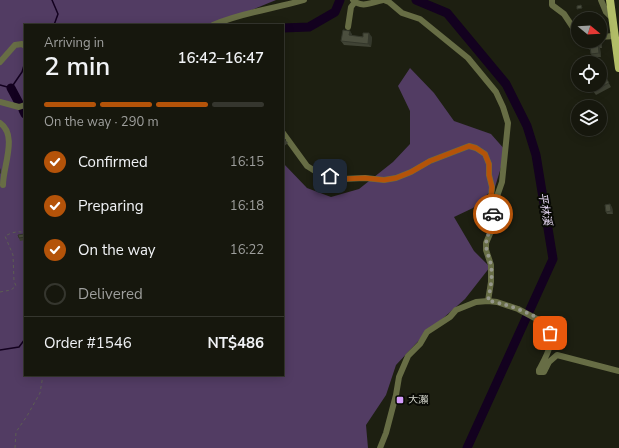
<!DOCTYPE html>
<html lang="en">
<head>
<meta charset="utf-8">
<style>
	:root { --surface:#16170d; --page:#23241b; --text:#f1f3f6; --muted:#9e9f9d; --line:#35362e; --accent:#b45309 }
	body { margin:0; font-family:"Nunito Sans","Noto Sans TC",sans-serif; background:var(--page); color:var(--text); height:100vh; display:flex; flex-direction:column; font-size:15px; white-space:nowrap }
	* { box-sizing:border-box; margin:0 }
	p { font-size:13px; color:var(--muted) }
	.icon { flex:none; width:22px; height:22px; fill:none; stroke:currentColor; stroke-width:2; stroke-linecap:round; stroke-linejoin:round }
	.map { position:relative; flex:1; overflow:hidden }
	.details { position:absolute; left:24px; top:24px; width:260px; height:352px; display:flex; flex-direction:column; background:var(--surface); border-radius:0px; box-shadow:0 2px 10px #0003,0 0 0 1px var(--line) }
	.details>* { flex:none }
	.needle { width:26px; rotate:108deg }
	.fabs { position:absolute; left:571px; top:12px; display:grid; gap:8px }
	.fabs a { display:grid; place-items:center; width:36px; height:36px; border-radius:50%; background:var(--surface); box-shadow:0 2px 10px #0003,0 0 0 1px var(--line); font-size:20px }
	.pin { position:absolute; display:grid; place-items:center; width:34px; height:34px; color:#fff; margin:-17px; border-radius:8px; box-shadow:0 2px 6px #0006 }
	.courier { position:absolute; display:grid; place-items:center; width:40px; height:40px; margin:-20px; border:3px solid #b45309; border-radius:50%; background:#fff; color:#222; box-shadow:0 1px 5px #0007 }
	.overview em { font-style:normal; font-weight:600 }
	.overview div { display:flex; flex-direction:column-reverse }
	.overview { display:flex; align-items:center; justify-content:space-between; height:68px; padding:0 20px }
	h1 { font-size:26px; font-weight:600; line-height:30px }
	.bar { display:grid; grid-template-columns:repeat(4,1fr); gap:6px 4px; align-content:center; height:48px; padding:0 20px }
	.bar i { height:5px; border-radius:3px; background:var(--line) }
	.bar .selected { background:var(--accent) }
	.bar p { grid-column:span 4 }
	.line { display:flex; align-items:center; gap:10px; padding:0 20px; border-top:1px solid var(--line) }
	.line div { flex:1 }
	ol { padding:0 20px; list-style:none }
	li { display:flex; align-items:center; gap:12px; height:44px }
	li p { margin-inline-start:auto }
	li .icon { padding:4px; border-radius:50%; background:var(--accent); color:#fff; stroke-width:4 }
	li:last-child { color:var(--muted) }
	li i { width:22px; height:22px; border:2px solid var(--line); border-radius:50% }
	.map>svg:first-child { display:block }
	.forest { fill:#523c63 }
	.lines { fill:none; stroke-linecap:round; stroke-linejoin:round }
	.stream { stroke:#13011f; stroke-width:1.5 }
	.river { stroke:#13011f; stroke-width:9 }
	.path { stroke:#5c5e52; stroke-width:1; stroke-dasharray:3 3; stroke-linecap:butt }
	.minor { stroke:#676d45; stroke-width:6 }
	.major { stroke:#b2bd68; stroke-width:8 }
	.wall { fill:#404335 }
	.shaded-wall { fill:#34372b }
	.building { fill:#4b4e3e; stroke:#34372b }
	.done { stroke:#95978b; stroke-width:4; stroke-dasharray:0 7.2 }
	.route { stroke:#b45309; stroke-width:5 }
	.poi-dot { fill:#d49cfc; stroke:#080904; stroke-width:1.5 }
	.labels { text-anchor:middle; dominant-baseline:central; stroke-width:4; stroke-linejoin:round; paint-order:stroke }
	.poi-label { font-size:10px; fill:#d5d7cd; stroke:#080904; text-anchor:start }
	.water-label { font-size:11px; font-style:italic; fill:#eadbf7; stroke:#080904 }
</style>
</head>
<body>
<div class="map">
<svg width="619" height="448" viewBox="0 0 619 448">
	<rect width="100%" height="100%" fill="#1d1f11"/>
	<polygon class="forest" points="0,0 276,0 215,25 25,25 25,375 283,375 283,163 307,188 331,197 359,189 393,162 410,144 410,111 398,86 410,68 434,93 454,121 491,134 506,151 495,187 473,208 454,217 474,251 490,267 465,299 424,335 396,365 386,395 366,425 368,448 0,448"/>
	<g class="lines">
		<g class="stream">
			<polyline points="52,0 58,14 54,25"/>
			<polyline points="0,85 11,88 22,72 25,62"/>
			<polyline points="0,350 19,347 25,339"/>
		</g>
		<g class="river">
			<polyline points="416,0 447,13 506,84 527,126 536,155 553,259 467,448"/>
			<polyline points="283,28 309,27 335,12 340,0"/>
			<polyline points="11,88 19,103"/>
			<polyline points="23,110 25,114"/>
		</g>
		<g class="path">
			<path d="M0,292L11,290L16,286L14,281L13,255L5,236C11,233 18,230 25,233"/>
			<polyline points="15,448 16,432 27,416 40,393 43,375"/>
		</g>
		<g class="minor">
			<path d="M353,0C362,9 372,2 383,0"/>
			<polyline points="384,0 389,2 402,13 420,19 468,58 496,92 503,107 508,123 502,182 495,202 493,212 495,222 486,243 486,250 491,265 491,282 488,301"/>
			<polyline points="552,0 552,5 564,14 578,35"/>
			<polyline points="601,0 606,12 612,18"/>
			<path d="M213,25C242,12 274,9 304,0"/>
			<polyline points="348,27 351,7 355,2"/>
			<polyline points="600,37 614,36"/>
			<polyline points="0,62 15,45 22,44 25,46"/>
			<polyline points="0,102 19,107 25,105"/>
			<path d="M0,123C18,135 3,166 3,185"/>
			<polyline points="283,133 307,166 315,171 323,170 330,176 342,179 365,178 384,180 396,178 411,172 430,161 469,146 476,148 485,154 489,164 489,175 492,187 490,208 493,212"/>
			<path d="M380,448L386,433L396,395L399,377L408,356L420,344L427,332L450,317L456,310L476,302L488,301L497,302L518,309L548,325C554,344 548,353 539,370V372H544L549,362L557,355L619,371"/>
		</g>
		<polyline class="major" points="610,0 619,68"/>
	</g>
	<g class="wall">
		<polygon points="599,15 604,26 600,28 600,19"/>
		<polygon points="352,34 352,36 372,37 371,47 344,45 341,41"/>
		<polygon points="602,39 602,48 600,48 601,57 593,57 591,54 590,50 588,48 587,48 585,44"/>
		<polygon points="604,74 611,87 596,95 593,91 603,78"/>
		<polygon points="283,137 288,143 283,147"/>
		<polygon points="612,207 613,214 607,214 606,212"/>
		<polygon points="24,234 25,235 25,240 20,241 19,238"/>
	</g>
	<g class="shaded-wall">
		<polygon points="350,31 352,34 352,39 349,35"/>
		<polygon points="369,33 372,37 371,47 368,44"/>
		<polygon points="600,37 602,39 602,48 600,44"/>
		<polygon points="598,44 600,48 601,57 599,53"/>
		<polygon points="0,168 1,170 1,174 0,173"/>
		<polygon points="610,204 612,207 613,214 611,211"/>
	</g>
	<g class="building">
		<polygon points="581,5 582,8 577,9 577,6"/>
		<polygon points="597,13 600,19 594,19 592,15"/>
		<polygon points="600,19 602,24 600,25"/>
		<polygon points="343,30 350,31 349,35 363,37 363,33 369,33 368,44 341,41"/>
		<polygon points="584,41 599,41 600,44 598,44 599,53 591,54 590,46 587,47 587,44 585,44"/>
		<polygon points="604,74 609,83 593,91 591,85 600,85 600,80 603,78 601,75"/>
		<polygon points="283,137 286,140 283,143"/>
		<polygon points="610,204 611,211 606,212 605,205"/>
		<polygon points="24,234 25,237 19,238 18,235"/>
	</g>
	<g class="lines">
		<path class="done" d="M493,214C495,226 487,232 486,244C486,252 490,258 491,266C493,278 490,289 488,301C502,302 537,315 547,324C549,326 549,330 550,333"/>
		<polyline class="route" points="330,176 342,179 365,178 384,180 396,178 411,172 430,161 469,146 476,148 485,154 489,164 489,175 492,187 490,208 493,214"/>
	</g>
	<rect class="poi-dot" x="396" y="396" width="8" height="8" rx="2"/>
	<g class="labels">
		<g class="poi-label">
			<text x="408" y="400">大瀨</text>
		</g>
		<g class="water-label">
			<text transform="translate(545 209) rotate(80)">平林溪</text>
		</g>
	</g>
</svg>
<div class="fabs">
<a><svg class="needle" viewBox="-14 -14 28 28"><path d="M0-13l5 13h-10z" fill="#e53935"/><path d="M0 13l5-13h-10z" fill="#9e9f9d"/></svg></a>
<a><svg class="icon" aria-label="locate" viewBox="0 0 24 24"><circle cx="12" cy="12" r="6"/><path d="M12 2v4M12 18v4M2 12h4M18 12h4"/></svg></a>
<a><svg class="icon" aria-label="layers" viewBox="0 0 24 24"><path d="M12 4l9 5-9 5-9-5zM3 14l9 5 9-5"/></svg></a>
</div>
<div class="pin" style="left:550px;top:333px;background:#ea580c"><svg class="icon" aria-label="bag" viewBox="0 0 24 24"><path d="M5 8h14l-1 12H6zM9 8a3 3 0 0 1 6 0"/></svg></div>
<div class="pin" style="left:330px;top:176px;background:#1f2937"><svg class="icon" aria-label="home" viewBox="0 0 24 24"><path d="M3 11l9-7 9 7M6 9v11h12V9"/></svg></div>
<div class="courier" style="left:493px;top:214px"><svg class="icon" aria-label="car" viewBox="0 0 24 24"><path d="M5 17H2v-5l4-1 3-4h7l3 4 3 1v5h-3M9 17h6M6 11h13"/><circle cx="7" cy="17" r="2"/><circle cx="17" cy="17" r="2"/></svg></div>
<section class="details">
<div class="overview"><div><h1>2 min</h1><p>Arriving in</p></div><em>16:42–16:47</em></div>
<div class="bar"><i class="selected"></i><i class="selected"></i><i class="selected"></i><i></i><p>On the way · 290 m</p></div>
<ol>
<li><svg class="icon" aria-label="check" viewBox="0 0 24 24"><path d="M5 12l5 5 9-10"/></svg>Confirmed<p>16:15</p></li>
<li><svg class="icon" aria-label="check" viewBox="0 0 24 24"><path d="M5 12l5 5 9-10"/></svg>Preparing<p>16:18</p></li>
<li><svg class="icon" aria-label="check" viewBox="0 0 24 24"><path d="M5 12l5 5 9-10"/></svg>On the way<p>16:22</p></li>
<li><i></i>Delivered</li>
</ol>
<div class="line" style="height:52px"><div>Order #1546</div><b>NT$486</b></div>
</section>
</div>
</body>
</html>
